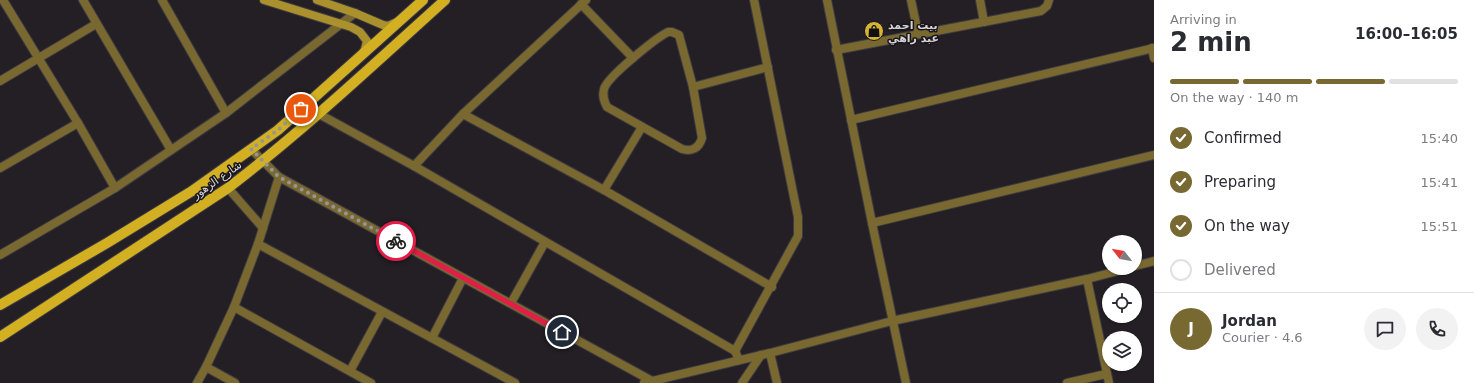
<!DOCTYPE html>
<html lang="en">
<head>
<meta charset="utf-8">
<style>
	:root { --surface:#fff; --page:#f2f2f3; --text:#2b2b33; --muted:#7c7c81; --line:#e1e1e2; --accent:#786933 }
	body { margin:0; font-family:"DejaVu Sans",Vazirmatn,sans-serif; background:var(--page); color:var(--text); height:100vh; display:flex; flex-direction:column; font-size:15px; white-space:nowrap }
	* { box-sizing:border-box; margin:0 }
	p { font-size:13px; color:var(--muted) }
	.icon { flex:none; width:22px; height:22px; fill:none; stroke:currentColor; stroke-width:2; stroke-linecap:round; stroke-linejoin:round }
	.map { position:relative; flex:1; overflow:hidden }
	.side { display:flex; flex-direction:column; background:var(--surface); width:320px }
	.side>* { flex:none }
	.needle { width:26px; rotate:301deg }
	.controls { position:absolute; left:1102px; top:235px; display:grid; gap:8px }
	.controls a { display:grid; place-items:center; width:40px; height:40px; border-radius:50%; background:var(--surface); box-shadow:0 1px 3px #0004; font-size:20px }
	.pin { position:absolute; display:grid; place-items:center; width:34px; height:34px; color:#fff; margin:-17px; border:2px solid #fff; border-radius:50%; box-shadow:0 1px 4px #0007 }
	.courier { position:absolute; display:grid; place-items:center; width:40px; height:40px; margin:-20px; border:3px solid #e11d48; border-radius:50%; background:#fff; color:#222; box-shadow:0 1px 5px #0007 }
	.headline em { font-style:normal; font-weight:700 }
	.headline div { display:flex; flex-direction:column-reverse }
	.headline { display:flex; align-items:center; justify-content:space-between; height:68px; padding:0 16px }
	h1 { font-size:26px; font-weight:700; line-height:30px }
	.bar { display:grid; grid-template-columns:repeat(4,1fr); gap:6px 4px; align-content:center; height:48px; padding:0 16px }
	.bar i { height:5px; border-radius:3px; background:var(--line) }
	.bar .on { background:var(--accent) }
	.bar p { grid-column:span 4 }
	.line { display:flex; align-items:center; gap:10px; padding:0 16px; border-top:1px solid var(--line) }
	.line div { flex:1 }
	.round { display:grid; place-items:center; flex:none; width:42px; height:42px; border-radius:21px; background:var(--page) }
	ol { padding:0 16px; list-style:none }
	li { display:flex; align-items:center; gap:12px; height:44px }
	li p { margin-inline-start:auto }
	li .icon { padding:4px; border-radius:50%; background:var(--accent); color:#fff; stroke-width:4 }
	li:last-child { color:var(--muted) }
	li i { width:22px; height:22px; border:2px solid var(--line); border-radius:50% }
	main { display:flex; flex:1; min-height:0 }
	.map>svg:first-child { display:block }
	.lines { fill:none; stroke-linecap:round; stroke-linejoin:round }
	.street-casing { stroke:#3f3c41; stroke-width:10 }
	.secondary-casing { stroke:#3f3c41; stroke-width:10 }
	.primary-casing { stroke:#3f3c41; stroke-width:12 }
	.street { stroke:#796930; stroke-width:8 }
	.secondary { stroke:#ab912d; stroke-width:8 }
	.primary { stroke:#d3b022; stroke-width:10 }
	.done { stroke:#979499; stroke-width:4; stroke-dasharray:0 7.2 }
	.route { stroke:#e11d48; stroke-width:5 }
	.labels { text-anchor:middle; dominant-baseline:central; stroke-width:3; stroke-linejoin:round; paint-order:stroke }
	.poi-label { font-size:11px; font-weight:bold; fill:#d5d3d7; stroke:#1a161c; text-anchor:start }
	.street-label { font-size:11px; fill:#d5d3d7; stroke:#1a161c }
</style>
</head>
<body>
<main>
<div class="map">
<svg width="1154" height="383" viewBox="0 0 1154 383">
	<rect width="100%" height="100%" fill="#231f25"/>
	<g class="lines">
		<g class="street-casing">
			<g id="street">
				<polyline points="3,0 78,123 115,188"/>
				<polyline points="83,0 171,150"/>
				<polyline points="162,0 226,113"/>
				<polyline points="827,0 872,223 906,383"/>
				<polyline points="911,0 918,33"/>
				<polyline points="980,0 984,22"/>
				<polyline points="581,4 633,58"/>
				<path d="M668,32H672L679,35L693,87L702,138C699,148 692,152 682,149L607,107C604,101 602,96 604,89C607,77 656,38 668,32Z"/>
				<polyline points="1152,48 1154,58"/>
				<polyline points="836,50 1041,11 1047,6 1049,0"/>
				<polyline points="0,81 96,24"/>
				<polyline points="693,87 768,67"/>
				<polyline points="319,114 414,166 735,351 739,360"/>
				<polyline points="463,114 604,190 772,287"/>
				<polyline points="851,120 1154,48"/>
				<polyline points="414,166 463,114 586,0"/>
				<polyline points="0,168 78,123"/>
				<polyline points="279,177 652,381"/>
				<polyline points="228,188 263,228"/>
				<polyline points="604,190 642,127"/>
				<polyline points="872,223 1154,155"/>
				<polyline points="258,244 515,383"/>
				<polyline points="0,255 115,188 226,113 355,13"/>
				<polyline points="1135,266 1154,261"/>
				<polyline points="1087,279 1109,383"/>
				<polyline points="511,303 545,242"/>
				<polyline points="234,307 371,383"/>
				<polyline points="432,338 463,278"/>
				<polyline points="735,351 798,236 798,217 754,0"/>
				<polyline points="770,353 777,383"/>
				<polyline points="206,367 235,383"/>
				<polyline points="350,371 382,312"/>
				<polyline points="197,383 206,367 234,307 258,244 279,177 251,149"/>
				<polyline points="644,383 770,353 892,321 1087,279 1129,268"/>
				<polyline points="742,383 761,355"/>
				<polyline points="1067,383 1106,374"/>
			</g>
		</g>
		<g class="secondary-casing">
			<g id="secondary">
				<polyline points="264,0 351,27 360,32 367,41 365,49 363,53"/>
				<polyline points="317,0 355,13 383,25 388,26 397,22"/>
			</g>
		</g>
		<g class="primary-casing">
			<g id="primary">
				<polyline points="0,305 107,243 192,191 278,130 423,0"/>
				<path d="M0,337L228,188C304,130 374,64 445,0"/>
			</g>
		</g>
		<use href="#street" class="street"/>
		<use href="#secondary" class="secondary"/>
		<use href="#primary" class="primary"/>
	</g>
	<g class="lines">
		<polyline class="done" points="301,109 278,130 251,149 279,177 396,241"/>
		<polyline class="route" points="396,241 562,332"/>
	</g>
	<defs>
		<g id="shop-disc" transform="scale(1)"><circle r="9.5" fill="#d6b534" stroke="#1a161c"/><path d="M-5-2.5h2.3a2.7 3.5 0 0 1 5.4 0H5L5.5 6h-11ZM-1.5-2.5h3a1.5 2.3 0 0 0-3 0Z" fill="#111"/></g>
	</defs>
	<g fill-rule="evenodd">
		<use href="#shop-disc" x="874" y="31"/>
	</g>
	<g class="labels">
		<g class="poi-label">
			<text x="888" y="25">بيت احمد<tspan x="888" dy="13">عبد راهي</tspan></text>
		</g>
		<g class="street-label">
			<text transform="translate(217 180) rotate(-35)">شارع الزهور</text>
		</g>
	</g>
</svg>
<div class="controls">
<a><svg class="needle" viewBox="-14 -14 28 28"><path d="M0-13l5 13h-10z" fill="#e53935"/><path d="M0 13l5-13h-10z" fill="#7c7c81"/></svg></a>
<a><svg class="icon" aria-label="locate" viewBox="0 0 24 24"><circle cx="12" cy="12" r="6"/><path d="M12 2v4M12 18v4M2 12h4M18 12h4"/></svg></a>
<a><svg class="icon" aria-label="layers" viewBox="0 0 24 24"><path d="M12 4l9 5-9 5-9-5zM3 14l9 5 9-5"/></svg></a>
</div>
<div class="pin" style="left:301px;top:109px;background:#ea580c"><svg class="icon" aria-label="bag" viewBox="0 0 24 24"><path d="M5 8h14l-1 12H6zM9 8a3 3 0 0 1 6 0"/></svg></div>
<div class="pin" style="left:562px;top:332px;background:#1f2937"><svg class="icon" aria-label="home" viewBox="0 0 24 24"><path d="M3 11l9-7 9 7M6 9v11h12V9"/></svg></div>
<div class="courier" style="left:396px;top:241px"><svg class="icon" aria-label="bike" viewBox="0 0 24 24"><circle cx="6" cy="16" r="4"/><circle cx="18" cy="16" r="4"/><path d="M6 16l4-8h5l3 8M10 8l3 8H6M13 5h3"/></svg></div>
</div>
<section class="side">
<div class="headline"><div><h1>2 min</h1><p>Arriving in</p></div><em>16:00–16:05</em></div>
<div class="bar"><i class="on"></i><i class="on"></i><i class="on"></i><i></i><p>On the way · 140 m</p></div>
<ol>
<li><svg class="icon" aria-label="check" viewBox="0 0 24 24"><path d="M5 12l5 5 9-10"/></svg>Confirmed<p>15:40</p></li>
<li><svg class="icon" aria-label="check" viewBox="0 0 24 24"><path d="M5 12l5 5 9-10"/></svg>Preparing<p>15:41</p></li>
<li><svg class="icon" aria-label="check" viewBox="0 0 24 24"><path d="M5 12l5 5 9-10"/></svg>On the way<p>15:51</p></li>
<li><i></i>Delivered</li>
</ol>
<div class="line" style="height:72px"><b class="round" style="background:var(--accent);color:#fff">J</b><div><b>Jordan</b><p>Courier · 4.6</p></div><a class="round"><svg class="icon" aria-label="chat" viewBox="0 0 24 24"><path d="M4 5h16v11H9l-5 4z"/></svg></a><a class="round"><svg class="icon" aria-label="phone" viewBox="0 0 24 24"><path d="M5 4h4l2 5-3 2q2 4 5 5l2-3 5 2v4C11 20 4 13 5 4z"/></svg></a></div>
</section>
</main>
</body>
</html>
